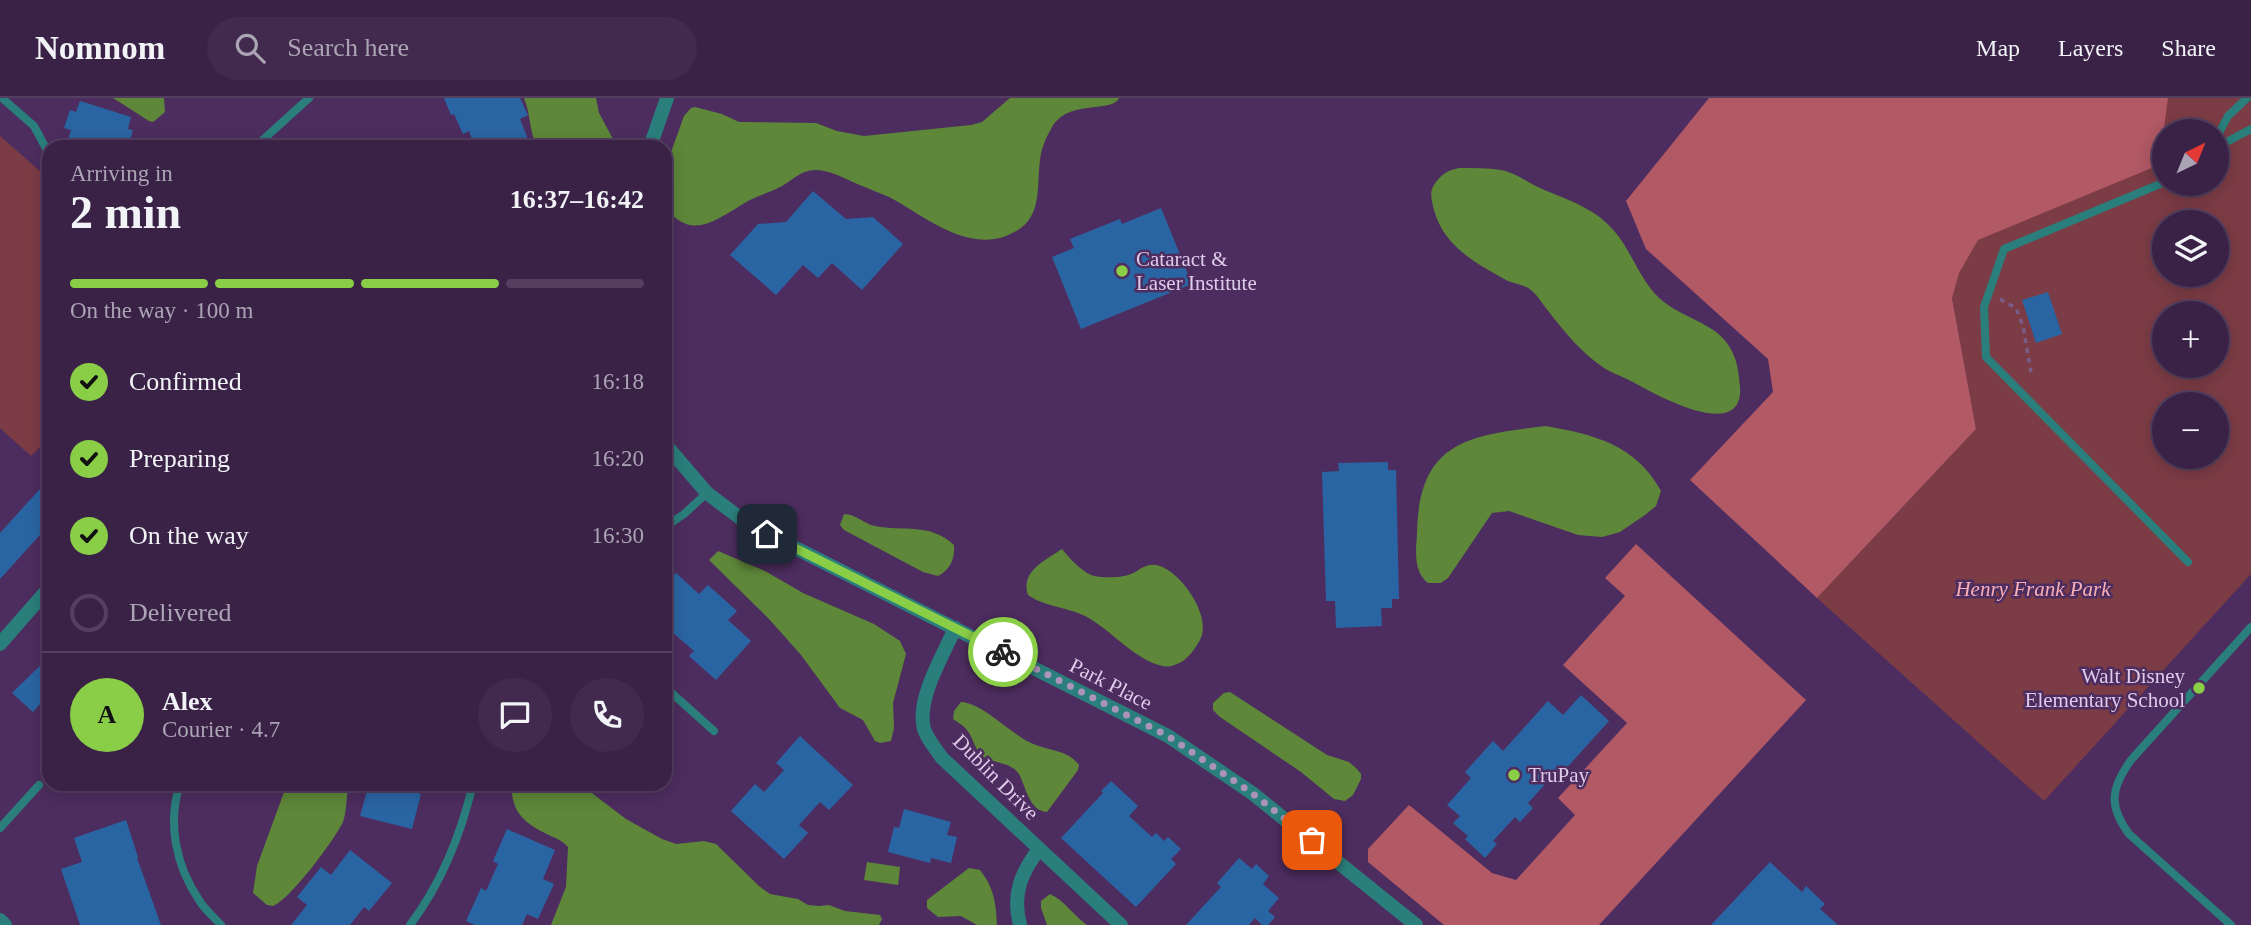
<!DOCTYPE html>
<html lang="en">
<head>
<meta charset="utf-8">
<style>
	:root { --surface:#3a2247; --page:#412a4e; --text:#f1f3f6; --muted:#aba4b4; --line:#543f60; --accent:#8ace47 }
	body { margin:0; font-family:"Times New Roman",serif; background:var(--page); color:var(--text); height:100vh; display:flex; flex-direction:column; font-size:26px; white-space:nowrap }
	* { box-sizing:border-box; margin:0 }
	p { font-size:23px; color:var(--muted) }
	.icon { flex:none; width:38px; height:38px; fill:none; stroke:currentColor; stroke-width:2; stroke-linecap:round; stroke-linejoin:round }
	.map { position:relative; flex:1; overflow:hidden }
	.sheet { position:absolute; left:42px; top:42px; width:630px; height:651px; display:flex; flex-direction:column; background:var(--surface); border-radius:21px; box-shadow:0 4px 18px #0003,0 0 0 2px var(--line) }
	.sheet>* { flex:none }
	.needle { width:46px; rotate:43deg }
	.buttons { position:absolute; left:2152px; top:21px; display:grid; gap:14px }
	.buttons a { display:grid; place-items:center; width:77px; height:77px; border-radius:50%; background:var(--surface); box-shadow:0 4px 18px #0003,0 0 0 2px var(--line); font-size:35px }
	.pin { position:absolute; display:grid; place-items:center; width:60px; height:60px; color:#fff; margin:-30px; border-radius:14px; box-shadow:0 4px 10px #0006 }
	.courier { position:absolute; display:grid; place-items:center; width:70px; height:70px; margin:-35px; border:5px solid #8ace47; border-radius:50%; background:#fff; color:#222; box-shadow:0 2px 9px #0007 }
	.head em { font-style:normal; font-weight:800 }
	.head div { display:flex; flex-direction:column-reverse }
	.head { display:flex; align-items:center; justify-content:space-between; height:119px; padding:0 28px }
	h1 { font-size:46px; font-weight:800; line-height:52px }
	.bar { display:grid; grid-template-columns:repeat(4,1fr); gap:10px 7px; align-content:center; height:84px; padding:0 28px }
	.bar i { height:9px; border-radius:5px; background:var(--line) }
	.bar .selected { background:var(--accent) }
	.bar p { grid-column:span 4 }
	.line { display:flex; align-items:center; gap:18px; padding:0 28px; border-top:2px solid var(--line) }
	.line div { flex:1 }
	.round { display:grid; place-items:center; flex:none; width:74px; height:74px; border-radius:37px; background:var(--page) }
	ol { padding:0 28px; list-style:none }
	li { display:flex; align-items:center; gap:21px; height:77px }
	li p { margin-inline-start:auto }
	li .icon { padding:7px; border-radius:50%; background:var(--accent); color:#111; stroke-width:4 }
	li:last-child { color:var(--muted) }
	li i { width:38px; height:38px; border:4px solid var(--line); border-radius:50% }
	header { display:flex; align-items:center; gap:42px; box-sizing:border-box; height:98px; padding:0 35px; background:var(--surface); border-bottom:2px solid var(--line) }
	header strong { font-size:33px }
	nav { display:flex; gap:38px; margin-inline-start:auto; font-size:24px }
	.search { width:490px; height:63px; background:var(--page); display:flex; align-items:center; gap:18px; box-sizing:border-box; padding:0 24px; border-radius:38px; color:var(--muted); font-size:26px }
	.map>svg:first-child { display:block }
	.green { fill:#7c3c45; fill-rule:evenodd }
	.forest { fill:#b25966 }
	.water { fill:#5e8739 }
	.building { fill:#2a65a3 }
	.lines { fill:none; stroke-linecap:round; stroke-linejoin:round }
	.path { stroke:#795d89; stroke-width:3.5; stroke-dasharray:5 5; stroke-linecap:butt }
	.lane { stroke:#2a7f7c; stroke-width:8 }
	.street { stroke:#2a7f7c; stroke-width:14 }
	.done { stroke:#ab94b9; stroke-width:7; stroke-dasharray:0 12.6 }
	.route { stroke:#8ace47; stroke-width:9 }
	.poi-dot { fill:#8ace47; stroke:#4d2d5f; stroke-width:2.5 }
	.labels { text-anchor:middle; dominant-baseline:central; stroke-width:5; stroke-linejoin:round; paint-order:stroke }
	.poi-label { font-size:21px; fill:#deccea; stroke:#4d2d5f; text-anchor:start }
	.park-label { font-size:21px; font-style:italic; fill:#f8adb5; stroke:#4d2d5f }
	.street-label { font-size:21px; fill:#deccea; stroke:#4d2d5f }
</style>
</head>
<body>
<header>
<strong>Nomnom</strong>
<div class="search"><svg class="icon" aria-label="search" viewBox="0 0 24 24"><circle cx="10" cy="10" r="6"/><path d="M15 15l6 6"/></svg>Search here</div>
<nav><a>Map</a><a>Layers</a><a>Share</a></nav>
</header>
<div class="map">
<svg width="2251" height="827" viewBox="0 0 2251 827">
	<rect width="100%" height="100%" fill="#4d2d5f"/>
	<g class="green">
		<path d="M1732,0H2251V476L2044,703L1817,500L1976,331L1952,200ZM2165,33H2217V86H2165ZM2165,124H2217V177H2165ZM2165,215H2217V268H2165ZM2165,306H2217V359H2165Z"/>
		<polygon points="0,38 49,81 49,340 31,358 0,330"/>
	</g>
	<g class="forest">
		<polygon points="1709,0 2168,0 2159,67 1978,142 1959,175 1952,200 1976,331 1817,500 1690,382 1773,294 1768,261 1646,151 1626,103"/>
		<polygon points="1636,446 1806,602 1599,827 1444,827 1368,764 1368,751 1409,707 1492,775 1516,782 1575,717 1558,700 1627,625 1563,567 1625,498 1605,480"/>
	</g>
	<g class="water">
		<polygon points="113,0 164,0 165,14 153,24 149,23"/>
		<path d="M524,0H596L599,15L613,41L611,49H537C529,33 531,17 524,0Z"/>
		<path d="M1010,0H1119C1111,16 1067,0 1051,31C1046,40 1041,51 1040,62C1036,93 1044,124 1006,138C964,153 925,118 889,99C878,94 866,90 855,85C842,79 829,72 815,72C801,72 793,82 782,88C769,95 755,98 743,106C716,122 690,144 665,108V71L684,18L691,10L695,9L722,16L739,24L816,25L837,33L864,38L971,27L982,24Z"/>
		<path d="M1459,70C1473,70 1488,70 1501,72C1516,75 1527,84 1540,90C1570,103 1599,111 1619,139C1635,161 1643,188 1664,204C1688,223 1722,226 1734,258C1738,267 1739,279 1740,289C1744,346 1654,296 1633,284C1622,278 1610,275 1600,267C1581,254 1563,232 1549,214C1543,207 1539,199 1532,193C1526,187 1516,186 1508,183C1477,166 1444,149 1434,112C1432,104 1429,94 1434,87C1440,77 1448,72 1459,70Z"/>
		<path d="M1546,328C1595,337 1635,346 1661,393L1656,408L1645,417L1620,434L1602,439L1578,437L1509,413L1492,415L1448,480L1441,485H1428C1413,473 1416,453 1417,435C1419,343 1468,337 1546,328Z"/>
		<path d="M844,416C856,416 864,426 875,428C904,434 929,424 954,447C955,461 950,472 938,478L923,474L844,432L840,427Z"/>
		<path d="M1062,451C1069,460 1083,475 1094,478C1104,480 1122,480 1131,476C1140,472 1146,465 1156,467C1179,471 1209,514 1202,537C1199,546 1190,558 1183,563C1177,566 1170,570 1163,568C1136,563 1111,532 1087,519C1068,509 1045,509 1028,497C1020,473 1046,462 1062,451Z"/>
		<polygon points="718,453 765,473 803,495 874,526 900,543 906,556 893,605 894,630 891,643 880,645 875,643 863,622 840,610 801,557 769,521 709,462"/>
		<polygon points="1230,594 1327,657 1349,664 1356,670 1361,676 1361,681 1353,697 1345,703 1334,701 1301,674 1220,619 1213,612 1213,605 1224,595"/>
		<path d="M961,604C982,605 1009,634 1029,644C1046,653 1068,651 1079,667L1078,672L1047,714C1029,713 1026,689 1019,676C1011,664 995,666 984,659C973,651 974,639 966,631C963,627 957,624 953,621L954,613Z"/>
		<path d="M287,686H349C346,698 347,713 343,724C335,741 290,802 273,808L267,807L253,795L257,768Z"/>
		<path d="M512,686H580L626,721L662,741L676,746L704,743L716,746L759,788L770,796L798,801L808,807L819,808L829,807L845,813L880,817L882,821L879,827H551L566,789L568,749C562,742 557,741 549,737C525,726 510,713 512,686Z"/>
		<polygon points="867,764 900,769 898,787 864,782"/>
		<path d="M969,770L980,772C994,790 996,805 997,827H977L961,818L938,819L927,810V802Z"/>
		<path d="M1050,796C1064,802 1074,818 1087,827H1047L1041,810V803Z"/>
	</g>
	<g class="building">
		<polygon points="444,0 520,0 528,17 520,21 531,49 475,49 469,33 463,36 454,16 451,17"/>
		<polygon points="80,3 131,19 128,31 133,32 128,49 91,49 68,42 71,32 64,30 70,12 76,14"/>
		<polygon points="813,93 846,121 873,119 903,146 862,192 832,165 818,180 803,167 776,197 730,157 758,126 786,124"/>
		<polygon points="1161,110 1192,186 1081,231 1052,159 1074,150 1070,141 1120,121 1122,126"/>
		<polygon points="2048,194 2062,236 2036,245 2022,202"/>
		<polygon points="1388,364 1388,372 1396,372 1399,501 1392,501 1392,510 1381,510 1382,528 1336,530 1335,503 1326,503 1322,374 1339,373 1338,365"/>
		<polygon points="49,381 49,427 0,481 0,435"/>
		<polygon points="676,475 699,496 708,487 737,513 728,522 751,543 716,582 689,558 694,553 665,528 665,487"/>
		<polygon points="49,559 49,596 33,614 12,595"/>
		<polygon points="1581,597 1609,623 1552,686 1548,683 1528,705 1533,710 1520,724 1515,719 1493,743 1497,746 1485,760 1465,741 1468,738 1453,725 1460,718 1447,707 1471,680 1465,674 1493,643 1503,653 1548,603 1563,617"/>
		<polygon points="800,638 853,687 829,712 820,704 799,727 808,735 784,761 731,713 755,686 764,694 784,672 776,665"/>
		<polygon points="1111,683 1138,708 1129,718 1152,739 1156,735 1164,743 1168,739 1181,751 1171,761 1176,766 1136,809 1061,740 1103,695 1101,693"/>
		<polygon points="369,686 416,686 414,694 421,696 412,731 360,718"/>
		<polygon points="904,711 951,724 947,737 957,739 951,765 931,760 930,765 888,754 894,729 899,730"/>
		<polygon points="126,722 138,759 137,760 161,827 80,827 61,771 82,764 74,740"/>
		<polygon points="507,731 555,752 543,781 554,786 538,821 527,816 522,827 475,827 466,823 481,790 486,793 498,766 493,763"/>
		<polygon points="350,752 392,785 369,813 364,809 350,827 291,827 307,807 297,799 321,769 331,777"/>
		<polygon points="1239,760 1252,771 1256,766 1269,778 1263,786 1279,800 1268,813 1275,819 1268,827 1262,827 1255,820 1249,827 1186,827 1221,789 1217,785"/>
		<polygon points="1770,764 1802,794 1806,788 1825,806 1820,811 1838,827 1711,827"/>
	</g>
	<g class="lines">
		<polyline class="path" points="2000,201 2016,210 2023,228 2031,274"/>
		<g class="lane">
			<polyline points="2,0 34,28 49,56"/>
			<polyline points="2217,39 2228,18 2247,0"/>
			<polyline points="255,49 309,0"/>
			<polyline points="2217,49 2251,31"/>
			<polyline points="2165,84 2004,151 1984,209 1986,259 2188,464"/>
			<polyline points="665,429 684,416 707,395"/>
			<polyline points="665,589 714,633"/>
			<path d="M180,686C167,725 176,768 199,802C204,811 214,819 221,827"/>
			<polyline points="0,730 39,687"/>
			<path d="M410,827C441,786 461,736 473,686"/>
			<path d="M2231,827L2129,736C2108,708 2111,690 2131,662L2251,529"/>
		</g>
		<g class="street">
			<polyline points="650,49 667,0"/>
			<polyline points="665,346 707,395 748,426 1168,638 1252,695 1416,827"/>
			<path d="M955,530C943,558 916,601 924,631C927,641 936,651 942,660L1121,827"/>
			<polyline points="0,546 49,490"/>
			<polyline points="0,822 5,827"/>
			<path d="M1020,827C1012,796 1021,775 1039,751"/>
		</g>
	</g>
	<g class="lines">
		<polyline class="done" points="1003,554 1168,638 1252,695 1312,742"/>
		<polyline class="route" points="767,436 1003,554"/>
	</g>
	<g class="poi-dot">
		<circle cx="1122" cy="173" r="7"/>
		<circle cx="2199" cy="590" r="7"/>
		<circle cx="1514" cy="677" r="7"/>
	</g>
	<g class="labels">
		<g class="poi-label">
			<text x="1136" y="161">Cataract &amp;<tspan x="1136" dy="24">Laser Institute</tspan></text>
			<text x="2185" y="578" text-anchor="end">Walt Disney<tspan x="2185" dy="24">Elementary School</tspan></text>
			<text x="1528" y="677">TruPay</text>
		</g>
		<g class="park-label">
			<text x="2033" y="491">Henry Frank Park</text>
		</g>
		<g class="street-label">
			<text transform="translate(1111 586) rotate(27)">Park Place</text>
			<text transform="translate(996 679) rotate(45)">Dublin Drive</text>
		</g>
	</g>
</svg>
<div class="buttons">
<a><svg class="needle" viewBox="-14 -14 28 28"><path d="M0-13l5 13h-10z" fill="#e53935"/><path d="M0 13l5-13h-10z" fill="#aba4b4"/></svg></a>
<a><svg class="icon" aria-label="layers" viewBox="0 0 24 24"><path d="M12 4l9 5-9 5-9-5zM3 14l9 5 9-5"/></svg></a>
<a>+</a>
<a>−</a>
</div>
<div class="pin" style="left:1312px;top:742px;background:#ea580c"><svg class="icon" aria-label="bag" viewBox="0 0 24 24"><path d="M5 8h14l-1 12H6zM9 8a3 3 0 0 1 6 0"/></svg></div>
<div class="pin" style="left:767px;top:436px;background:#1f2937"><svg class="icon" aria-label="home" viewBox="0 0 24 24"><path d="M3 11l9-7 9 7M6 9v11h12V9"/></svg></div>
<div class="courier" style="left:1003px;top:554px"><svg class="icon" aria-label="bike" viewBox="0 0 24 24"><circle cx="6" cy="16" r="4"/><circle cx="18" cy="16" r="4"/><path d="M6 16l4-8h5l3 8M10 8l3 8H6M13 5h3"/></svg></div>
<section class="sheet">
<div class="head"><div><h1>2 min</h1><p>Arriving in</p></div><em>16:37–16:42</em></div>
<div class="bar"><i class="selected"></i><i class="selected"></i><i class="selected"></i><i></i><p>On the way · 100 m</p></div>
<ol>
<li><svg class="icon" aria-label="check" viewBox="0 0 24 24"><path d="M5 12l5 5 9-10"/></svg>Confirmed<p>16:18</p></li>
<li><svg class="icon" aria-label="check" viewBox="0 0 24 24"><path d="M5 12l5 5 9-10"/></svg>Preparing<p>16:20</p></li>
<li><svg class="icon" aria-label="check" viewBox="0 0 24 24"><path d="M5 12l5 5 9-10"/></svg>On the way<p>16:30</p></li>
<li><i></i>Delivered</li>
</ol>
<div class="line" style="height:126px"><b class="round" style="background:var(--accent);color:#111">A</b><div><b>Alex</b><p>Courier · 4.7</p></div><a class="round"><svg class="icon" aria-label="chat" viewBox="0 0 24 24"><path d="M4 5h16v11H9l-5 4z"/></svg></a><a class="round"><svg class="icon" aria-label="phone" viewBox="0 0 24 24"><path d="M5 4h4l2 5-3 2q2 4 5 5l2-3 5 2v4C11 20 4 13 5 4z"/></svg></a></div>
</section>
</div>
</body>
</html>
